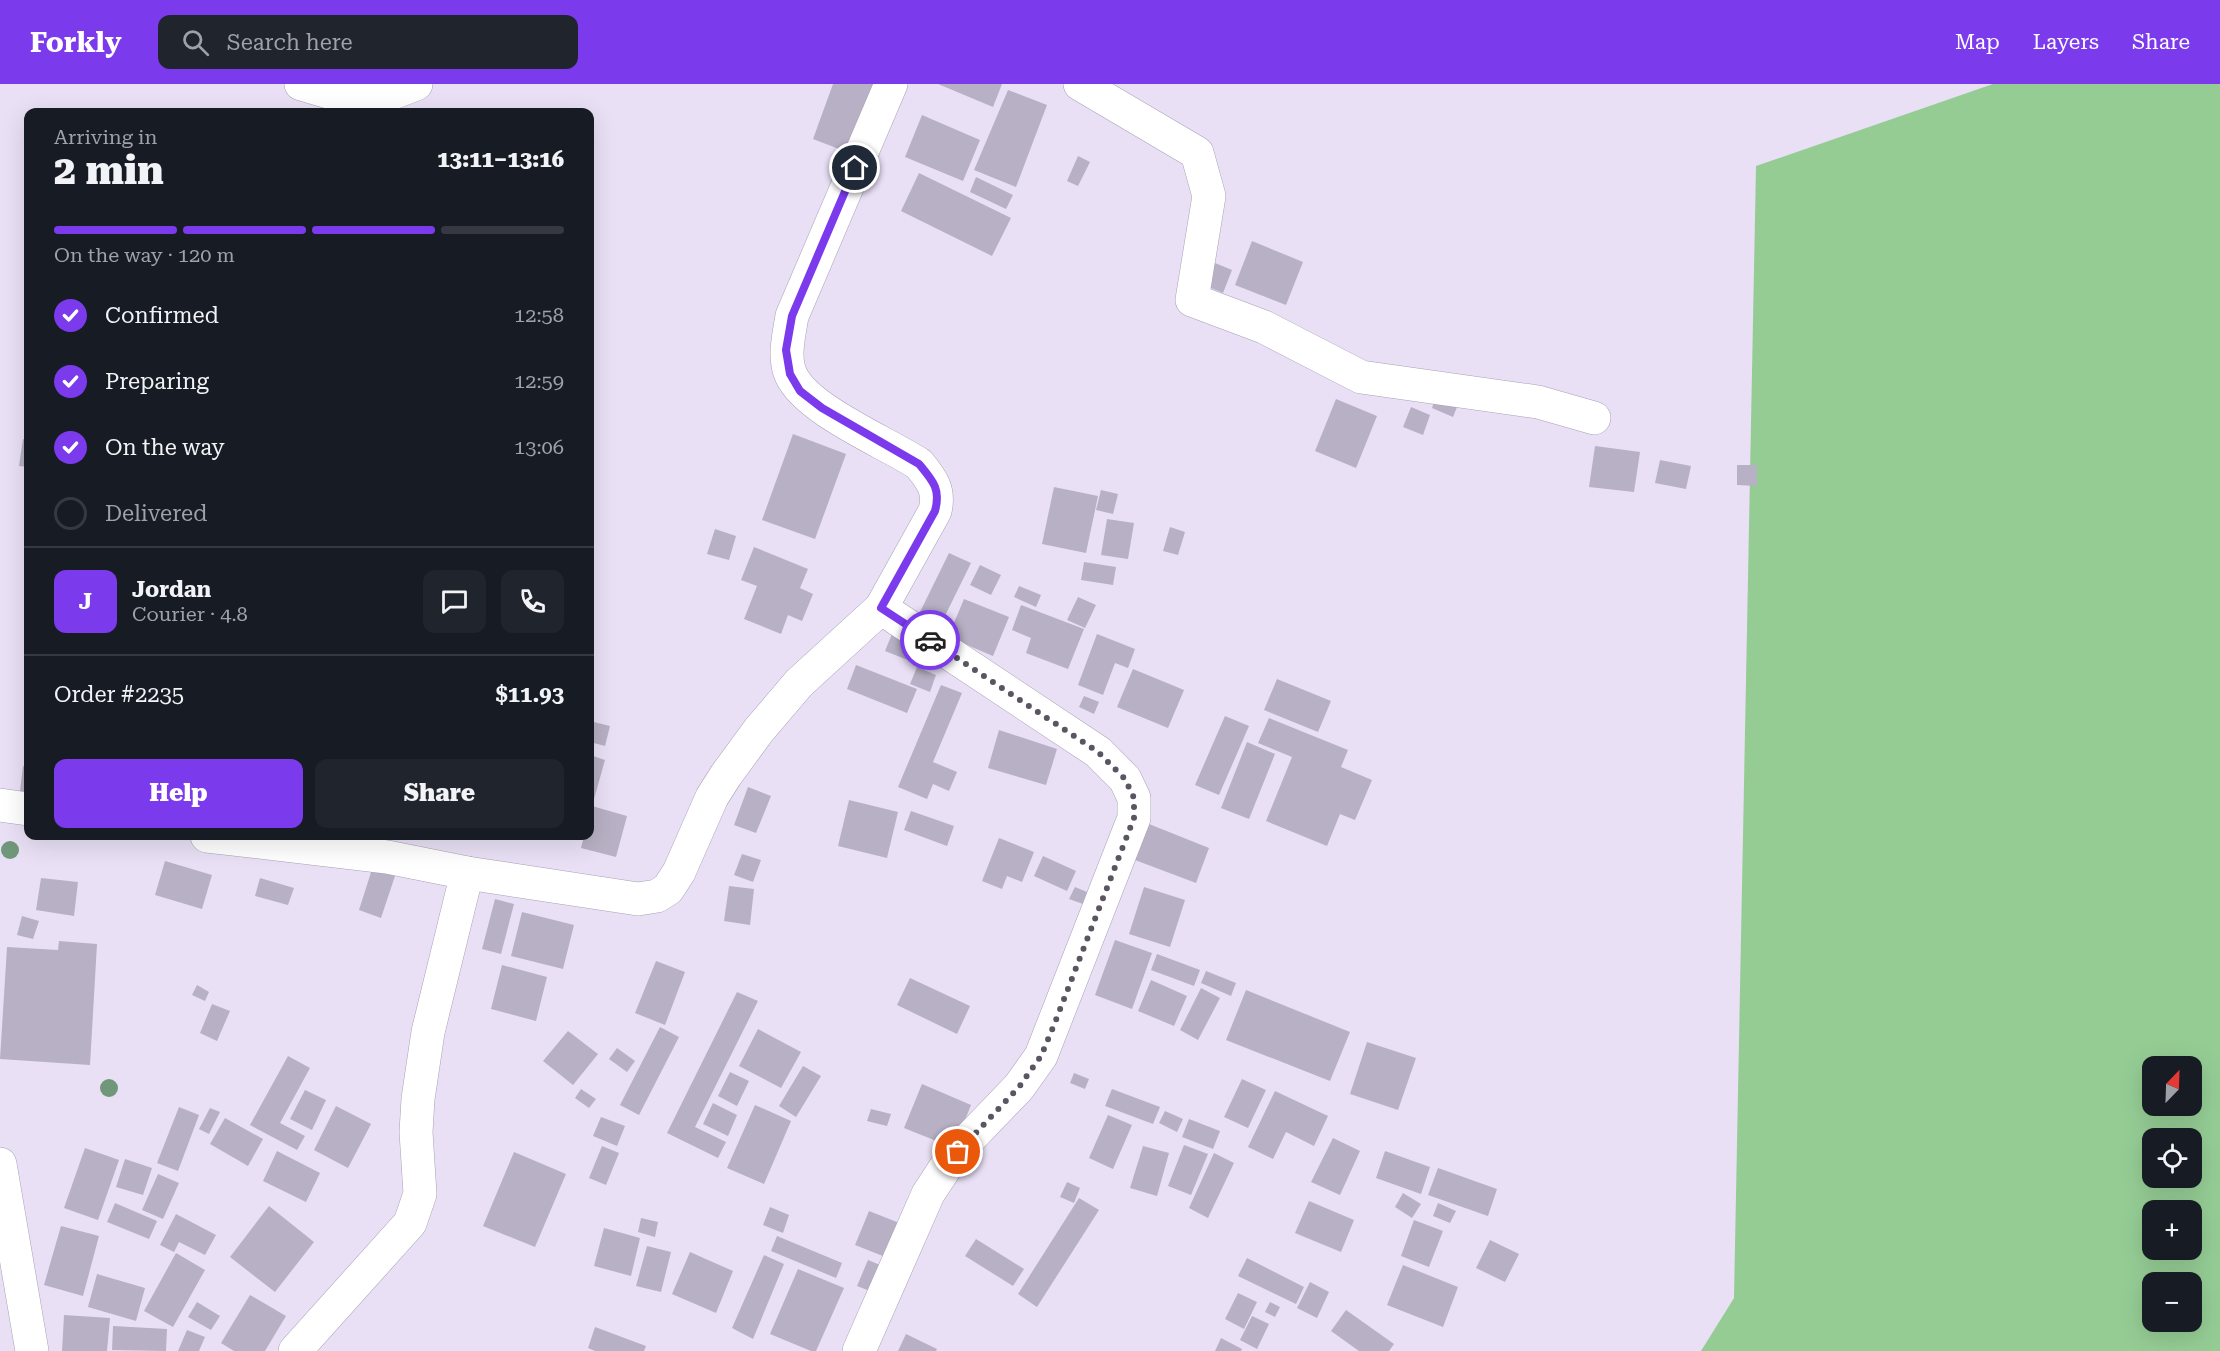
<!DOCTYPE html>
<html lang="en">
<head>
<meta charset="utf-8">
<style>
	:root { --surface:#171b24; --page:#20242c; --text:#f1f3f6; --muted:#9ea1a6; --line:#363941; --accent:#7c3aed }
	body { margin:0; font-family:"Roboto Serif",serif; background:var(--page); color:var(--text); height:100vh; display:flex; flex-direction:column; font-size:22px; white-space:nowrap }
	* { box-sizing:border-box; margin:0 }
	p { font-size:20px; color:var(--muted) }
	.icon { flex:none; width:33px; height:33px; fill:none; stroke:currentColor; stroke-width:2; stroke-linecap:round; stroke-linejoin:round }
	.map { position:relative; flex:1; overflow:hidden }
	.drawer { position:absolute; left:24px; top:24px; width:570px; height:732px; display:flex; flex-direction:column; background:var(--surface); border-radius:12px; box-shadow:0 6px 24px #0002 }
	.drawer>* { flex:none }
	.needle { width:39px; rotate:23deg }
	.controls { position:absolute; left:2142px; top:972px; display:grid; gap:12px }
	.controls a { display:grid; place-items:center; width:60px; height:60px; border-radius:12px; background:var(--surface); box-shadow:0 6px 24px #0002; font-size:30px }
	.pin { position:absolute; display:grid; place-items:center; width:51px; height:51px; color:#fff; margin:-26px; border:3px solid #fff; border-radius:50%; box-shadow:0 2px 6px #0007 }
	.courier { position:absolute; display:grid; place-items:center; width:60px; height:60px; margin:-30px; border:4px solid #7c3aed; border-radius:50%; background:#fff; color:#222; box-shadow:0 2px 8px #0007 }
	.summary em { font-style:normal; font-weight:800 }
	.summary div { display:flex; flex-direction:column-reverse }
	.summary { display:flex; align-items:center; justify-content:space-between; height:102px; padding:0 30px }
	h1 { font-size:39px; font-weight:800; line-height:45px }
	.bar { display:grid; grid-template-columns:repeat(4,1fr); gap:9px 6px; align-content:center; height:72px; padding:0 30px }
	.bar i { height:8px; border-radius:4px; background:var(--line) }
	.bar .selected { background:var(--accent) }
	.bar p { grid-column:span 4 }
	.line { display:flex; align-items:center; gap:15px; padding:0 30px; border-top:2px solid var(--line) }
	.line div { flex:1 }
	.round { display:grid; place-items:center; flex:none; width:63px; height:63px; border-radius:12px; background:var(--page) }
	ol { padding:0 30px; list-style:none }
	li { display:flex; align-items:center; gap:18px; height:66px }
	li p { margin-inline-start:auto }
	li .icon { padding:6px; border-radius:50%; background:var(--accent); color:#fff; stroke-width:4 }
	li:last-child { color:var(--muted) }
	li i { width:33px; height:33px; border:3px solid var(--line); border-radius:50% }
	.button { display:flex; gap:12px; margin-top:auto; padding:12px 30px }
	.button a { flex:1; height:69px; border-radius:12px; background:var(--accent); color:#fff; font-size:24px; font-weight:800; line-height:69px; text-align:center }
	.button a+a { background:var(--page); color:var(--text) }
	header { display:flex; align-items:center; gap:36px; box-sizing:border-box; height:84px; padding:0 30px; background:var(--accent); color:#fff }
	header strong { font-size:28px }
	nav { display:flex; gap:33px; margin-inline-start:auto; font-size:21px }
	.search { width:420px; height:54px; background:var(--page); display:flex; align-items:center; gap:15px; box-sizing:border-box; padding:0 21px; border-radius:12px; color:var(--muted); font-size:22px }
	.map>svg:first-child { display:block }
	.green { fill:#95cc94; fill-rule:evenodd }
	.building { fill:#b8b0c4 }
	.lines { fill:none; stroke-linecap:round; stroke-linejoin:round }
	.minor-casing { stroke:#a8a0b4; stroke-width:34 }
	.minor { stroke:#fff; stroke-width:33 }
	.tree { fill:#71977a }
	.done { stroke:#5a5561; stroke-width:6; stroke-dasharray:0 10.8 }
	.route { stroke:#7c3aed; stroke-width:8 }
</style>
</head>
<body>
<header>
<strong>Forkly</strong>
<div class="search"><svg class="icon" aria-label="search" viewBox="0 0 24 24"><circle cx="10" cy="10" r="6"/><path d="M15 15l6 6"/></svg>Search here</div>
<nav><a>Map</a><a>Layers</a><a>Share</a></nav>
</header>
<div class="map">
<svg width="2220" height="1267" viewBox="0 0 2220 1267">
	<rect width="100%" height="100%" fill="#e9e0f5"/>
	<path class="green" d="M1993,0H2220V1267H1701L1734,1214L1756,82ZM2152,982H2192V1022H2152ZM2152,1054H2192V1094H2152ZM2152,1126H2192V1166H2152ZM2152,1198H2192V1238H2152Z"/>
	<g class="building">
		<polygon points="833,0 878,0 852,70 813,55"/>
		<polygon points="938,0 1002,0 993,23"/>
		<polygon points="1008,6 1047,21 1016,103 974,86"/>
		<polygon points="922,31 980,56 963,97 905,73"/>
		<polygon points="1078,72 1090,78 1078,102 1067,97"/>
		<polygon points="919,89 1011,134 992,172 901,127"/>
		<polygon points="976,93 1013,111 1006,125 970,108"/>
		<polygon points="1252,157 1303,178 1286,221 1235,201"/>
		<polygon points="1215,179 1232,186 1223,209 1206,202"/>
		<polygon points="1437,309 1459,318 1453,333 1432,324"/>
		<polygon points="1336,315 1377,332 1356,384 1315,367"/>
		<polygon points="1411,323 1430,331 1423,351 1403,343"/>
		<polygon points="793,350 846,370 815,455 762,436"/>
		<polygon points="23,355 28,356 28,383 19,382"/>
		<polygon points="1595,362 1640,368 1634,408 1589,403"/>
		<polygon points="1660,376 1691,382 1686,405 1655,399"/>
		<polygon points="1737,381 1757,381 1757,402 1737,401"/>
		<polygon points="1054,403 1098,412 1086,469 1042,460"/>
		<polygon points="1101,406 1118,410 1113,430 1096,426"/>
		<polygon points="1107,435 1134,439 1128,475 1101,471"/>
		<polygon points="1170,443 1185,448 1178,471 1163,467"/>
		<polygon points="715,445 736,452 729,476 707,470"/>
		<polygon points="754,463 808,485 800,504 813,510 802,537 788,531 781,550 744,535 757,502 741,496"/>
		<polygon points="949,469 971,479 941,540 919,530"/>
		<polygon points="1084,478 1116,483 1113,501 1081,496"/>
		<polygon points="980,481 1001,491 991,511 970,501"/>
		<polygon points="1019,502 1041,511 1036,523 1014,513"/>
		<polygon points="1078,513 1096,521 1085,544 1067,536"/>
		<polygon points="964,515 1009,533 993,572 948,553"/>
		<polygon points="1021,521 1084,545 1068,585 1026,569 1031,554 1012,546"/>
		<polygon points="894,545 927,559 918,580 885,567"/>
		<polygon points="1097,550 1135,565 1128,584 1115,579 1103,611 1078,601"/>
		<polygon points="856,581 917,605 907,629 847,605"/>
		<polygon points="917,583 936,591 930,608 910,600"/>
		<polygon points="1133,585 1184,606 1168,644 1117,623"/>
		<polygon points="1277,595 1331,617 1318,648 1264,626"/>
		<polygon points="941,601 962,609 933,678 957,688 949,707 933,700 927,715 898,703"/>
		<polygon points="1084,612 1099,618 1094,630 1079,623"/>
		<polygon points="1225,632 1249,642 1219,711 1195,701"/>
		<polygon points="1269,634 1348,666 1341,683 1372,696 1355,736 1340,730 1327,762 1266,737 1292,673 1258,659"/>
		<polygon points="590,637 610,642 605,662 590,658"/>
		<polygon points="999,646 1057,665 1046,701 988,684"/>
		<polygon points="27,651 28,651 28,670 25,670"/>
		<polygon points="1247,658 1275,670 1249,735 1221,724"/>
		<polygon points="590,671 605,676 594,715 590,714"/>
		<polygon points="23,682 28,683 28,717 19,716"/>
		<polygon points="748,703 771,712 756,749 734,741"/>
		<polygon points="849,716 898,728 887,774 838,762"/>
		<polygon points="592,722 627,732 616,773 581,764 584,752 590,752 590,731"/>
		<polygon points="911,727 954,742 947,762 904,746"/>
		<polygon points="1149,740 1209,764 1196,799 1135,776"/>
		<polygon points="999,754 1034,768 1022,798 1007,792 1002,805 982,797"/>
		<polygon points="742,770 761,776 753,798 734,791"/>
		<polygon points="1043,772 1076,787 1067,807 1034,792"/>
		<polygon points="165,777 212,791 202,825 155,811"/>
		<polygon points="373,782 396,789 381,834 359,826"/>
		<polygon points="41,794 78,798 74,832 36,826"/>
		<polygon points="260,794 294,804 288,821 255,812"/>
		<polygon points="729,802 754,805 750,841 724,837"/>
		<polygon points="1075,803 1087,808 1083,820 1069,815"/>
		<polygon points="1144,803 1185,816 1170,863 1129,850"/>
		<polygon points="495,815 514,820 501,870 482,865"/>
		<polygon points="522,828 574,841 563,885 511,872"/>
		<polygon points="22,832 39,837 33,855 17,851"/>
		<polygon points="1115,856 1152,869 1132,925 1095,911"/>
		<polygon points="59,857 97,860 90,981 0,975 7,863 58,866"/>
		<polygon points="1157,870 1200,886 1194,902 1151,886"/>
		<polygon points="656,877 685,888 665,941 635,929"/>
		<polygon points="502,881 547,893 536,937 491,925"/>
		<polygon points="1206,887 1236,899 1231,912 1201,899"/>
		<polygon points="910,894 970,922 957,950 897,921"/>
		<polygon points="1151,896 1187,912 1174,942 1138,927"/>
		<polygon points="197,901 209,908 205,917 192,911"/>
		<polygon points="1201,904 1220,914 1198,956 1180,946"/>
		<polygon points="1246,906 1350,948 1330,997 1226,956"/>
		<polygon points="737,908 758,917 695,1043 726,1058 718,1074 667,1049"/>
		<polygon points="212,920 230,927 217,957 200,949"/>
		<polygon points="660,943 679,953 639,1031 620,1021"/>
		<polygon points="758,945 801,968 781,1004 739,982"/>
		<polygon points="568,947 598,970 573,1001 543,977"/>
		<polygon points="1367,958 1416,974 1398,1026 1350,1010"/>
		<polygon points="617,964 635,977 627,988 609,975"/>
		<polygon points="288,972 310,984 280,1039 305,1052 297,1066 250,1041"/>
		<polygon points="803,982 821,992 796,1033 779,1022"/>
		<polygon points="730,988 749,997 737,1022 718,1012"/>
		<polygon points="1074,989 1089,995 1085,1005 1070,999"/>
		<polygon points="1242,995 1266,1006 1248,1044 1224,1033"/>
		<polygon points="922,1000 971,1021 954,1064 904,1044"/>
		<polygon points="581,1005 596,1015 589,1024 575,1014"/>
		<polygon points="1112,1005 1160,1023 1153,1040 1105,1022"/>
		<polygon points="305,1006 326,1016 312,1046 290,1035"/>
		<polygon points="1275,1007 1328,1032 1314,1062 1286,1048 1273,1075 1248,1063"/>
		<polygon points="713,1019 737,1031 728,1052 703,1040"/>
		<polygon points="755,1021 791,1037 764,1100 727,1084"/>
		<polygon points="336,1022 371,1040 348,1084 314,1066"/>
		<polygon points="179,1023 199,1031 178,1087 157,1079"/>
		<polygon points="210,1024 220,1028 209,1050 199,1045"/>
		<polygon points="871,1025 891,1030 887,1042 867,1037"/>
		<polygon points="1165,1027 1183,1035 1177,1048 1159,1039"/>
		<polygon points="1108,1031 1132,1041 1113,1085 1089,1074"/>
		<polygon points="601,1033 625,1042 617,1062 593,1052"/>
		<polygon points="225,1034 263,1055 248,1082 210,1060"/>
		<polygon points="1189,1035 1220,1047 1213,1065 1182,1053"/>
		<polygon points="1333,1054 1360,1067 1340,1111 1311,1098"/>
		<polygon points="1184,1061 1208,1070 1191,1111 1168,1102"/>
		<polygon points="602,1062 619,1069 606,1101 589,1094"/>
		<polygon points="1143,1062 1169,1069 1157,1112 1130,1104"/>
		<polygon points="85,1064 119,1076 98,1136 64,1124"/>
		<polygon points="277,1067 320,1089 306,1118 263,1097"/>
		<polygon points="1385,1067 1430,1083 1421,1110 1376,1094"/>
		<polygon points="514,1068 566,1090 535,1163 483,1142"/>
		<polygon points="1214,1069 1234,1079 1208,1134 1189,1124"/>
		<polygon points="125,1075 152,1084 143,1111 116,1103"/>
		<polygon points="1438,1084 1497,1105 1488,1132 1428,1111"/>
		<polygon points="158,1090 179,1099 163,1135 142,1126"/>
		<polygon points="1067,1098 1080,1104 1074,1119 1060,1113"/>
		<polygon points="1403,1109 1421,1120 1412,1134 1395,1123"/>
		<polygon points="1079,1114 1099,1126 1037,1223 1018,1210"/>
		<polygon points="1309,1117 1354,1136 1341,1168 1295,1149"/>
		<polygon points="115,1119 157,1137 149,1155 107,1138"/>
		<polygon points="1438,1119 1456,1127 1450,1139 1433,1132"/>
		<polygon points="269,1122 314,1158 275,1208 230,1173"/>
		<polygon points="770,1123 789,1131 783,1149 763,1141"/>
		<polygon points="869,1127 907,1142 893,1176 855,1161"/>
		<polygon points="176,1130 216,1151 205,1171 179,1158 174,1168 160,1161"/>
		<polygon points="641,1134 658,1138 655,1153 638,1148"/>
		<polygon points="1414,1136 1443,1147 1429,1183 1401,1172"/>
		<polygon points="61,1142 99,1152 83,1212 44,1201"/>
		<polygon points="604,1144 640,1154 631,1192 594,1182"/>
		<polygon points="777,1152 842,1179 836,1194 771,1167"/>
		<polygon points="976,1155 1024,1185 1013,1202 965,1172"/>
		<polygon points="1490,1156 1519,1170 1505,1198 1476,1184"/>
		<polygon points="647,1162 671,1168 661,1208 636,1202"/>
		<polygon points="690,1168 733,1187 716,1229 672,1210"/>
		<polygon points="176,1169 205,1186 173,1243 144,1227"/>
		<polygon points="764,1171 784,1180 753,1255 732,1244"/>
		<polygon points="1247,1174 1304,1203 1296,1220 1238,1192"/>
		<polygon points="868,1176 890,1185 880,1211 857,1202"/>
		<polygon points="1403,1181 1458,1203 1443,1243 1387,1221"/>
		<polygon points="798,1185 844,1204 816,1267 811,1267 770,1250"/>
		<polygon points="97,1190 145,1204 136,1237 88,1223"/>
		<polygon points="1310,1198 1329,1208 1317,1234 1297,1224"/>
		<polygon points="1238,1209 1257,1218 1244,1245 1225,1235"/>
		<polygon points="250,1211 286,1232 265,1267 234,1267 221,1259"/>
		<polygon points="197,1218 220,1232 211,1246 188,1233"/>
		<polygon points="1270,1218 1280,1223 1275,1233 1265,1228"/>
		<polygon points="1346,1226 1394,1260 1389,1267 1359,1267 1331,1247"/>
		<polygon points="64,1231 110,1234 107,1267 62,1267"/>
		<polygon points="1252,1232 1269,1240 1257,1265 1240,1256"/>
		<polygon points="113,1242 167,1245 166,1267 112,1266"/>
		<polygon points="595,1243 646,1262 644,1267 595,1267 588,1264"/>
		<polygon points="187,1246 205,1253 199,1267 178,1267"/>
		<polygon points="906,1250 937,1265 936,1267 898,1267"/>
		<polygon points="1221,1254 1242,1265 1241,1267 1215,1267"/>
	</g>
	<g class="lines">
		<g class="minor-casing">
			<g id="minor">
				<polyline points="301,0 335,10 377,15 416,0"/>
				<polyline points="1080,0 1197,69 1209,112 1192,216 1264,243 1361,293 1538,318 1594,334"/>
				<polyline points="0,721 28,725"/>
				<path d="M207,752L387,773L467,789L638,815L657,812L668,805L679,788L712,713L726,691L759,646L799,599L881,524L935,427C940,406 932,396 919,380C885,358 807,326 791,291C783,273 789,251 792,232L891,0"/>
				<polyline points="0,1080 32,1267"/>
				<polyline points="295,1267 410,1139 420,1110 416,1048 418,1015 428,948 467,789"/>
				<polyline points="859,1267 928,1110 947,1081 969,1055 1019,1003 1041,972 1134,734 1134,714 1125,695 1098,668 881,524"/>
			</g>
		</g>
		<use href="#minor" class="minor"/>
	</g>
	<g class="tree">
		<circle cx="10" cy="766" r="9"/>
		<circle cx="109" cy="1004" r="9"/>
	</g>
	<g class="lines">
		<polyline class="done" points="930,556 1098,668 1125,695 1134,714 1134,734 1054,941 1041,972 1019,1003 958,1068"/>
		<path class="route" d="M855,84L792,232L786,266L790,290L800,307L822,324L919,380C933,397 941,405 935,427L881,524L930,556"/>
	</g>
</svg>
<div class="controls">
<a><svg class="needle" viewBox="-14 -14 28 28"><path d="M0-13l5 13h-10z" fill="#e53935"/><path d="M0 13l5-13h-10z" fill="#9ea1a6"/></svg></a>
<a><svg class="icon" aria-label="locate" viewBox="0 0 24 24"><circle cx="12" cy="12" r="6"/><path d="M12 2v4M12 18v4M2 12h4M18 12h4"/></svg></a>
<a>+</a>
<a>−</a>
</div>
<div class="pin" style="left:958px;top:1068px;background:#ea580c"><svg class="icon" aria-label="bag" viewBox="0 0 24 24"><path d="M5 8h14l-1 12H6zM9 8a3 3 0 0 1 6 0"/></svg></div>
<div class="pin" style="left:855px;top:84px;background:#1f2937"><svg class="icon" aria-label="home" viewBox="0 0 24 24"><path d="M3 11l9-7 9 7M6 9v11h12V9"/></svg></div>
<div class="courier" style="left:930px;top:556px"><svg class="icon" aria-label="car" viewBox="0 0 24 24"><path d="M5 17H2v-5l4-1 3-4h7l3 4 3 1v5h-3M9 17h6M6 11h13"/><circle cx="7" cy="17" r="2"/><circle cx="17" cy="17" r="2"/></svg></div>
<section class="drawer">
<div class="summary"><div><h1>2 min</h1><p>Arriving in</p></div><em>13:11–13:16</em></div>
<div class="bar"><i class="selected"></i><i class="selected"></i><i class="selected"></i><i></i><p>On the way · 120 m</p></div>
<ol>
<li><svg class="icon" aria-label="check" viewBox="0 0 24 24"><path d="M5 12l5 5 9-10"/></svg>Confirmed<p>12:58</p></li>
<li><svg class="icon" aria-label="check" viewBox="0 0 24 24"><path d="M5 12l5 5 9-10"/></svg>Preparing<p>12:59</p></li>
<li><svg class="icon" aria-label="check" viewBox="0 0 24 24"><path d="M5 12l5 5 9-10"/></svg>On the way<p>13:06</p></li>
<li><i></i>Delivered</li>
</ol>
<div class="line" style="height:108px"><b class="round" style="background:var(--accent);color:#fff">J</b><div><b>Jordan</b><p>Courier · 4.8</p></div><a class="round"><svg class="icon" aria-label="chat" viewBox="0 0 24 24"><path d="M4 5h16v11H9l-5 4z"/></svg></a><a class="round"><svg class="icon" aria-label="phone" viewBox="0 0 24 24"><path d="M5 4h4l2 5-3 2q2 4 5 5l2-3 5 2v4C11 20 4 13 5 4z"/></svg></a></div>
<div class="line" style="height:78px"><div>Order #2235</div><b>$11.93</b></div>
<div class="button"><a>Help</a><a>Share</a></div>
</section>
</div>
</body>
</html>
